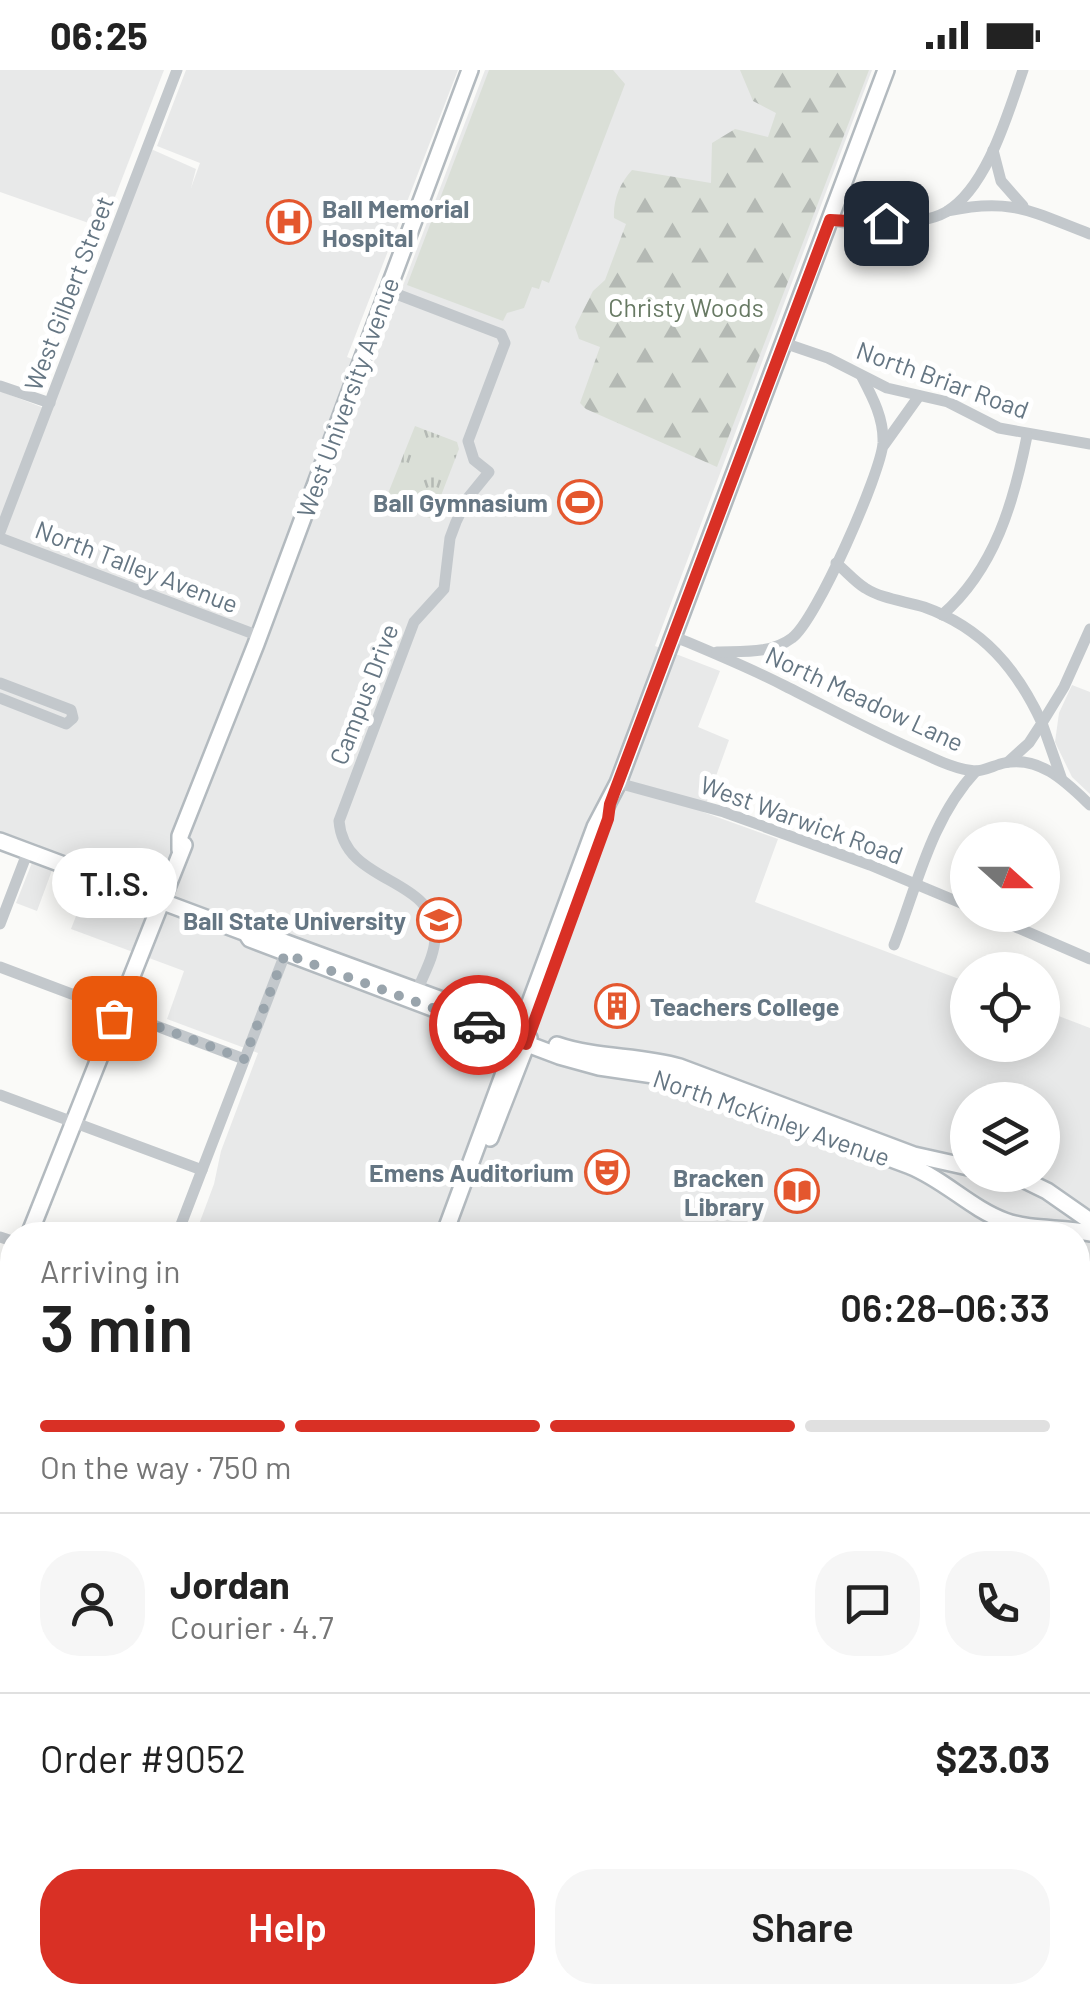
<!DOCTYPE html>
<html lang="en">
<head>
<meta charset="utf-8">
<style>
	:root { --surface:#fff; --page:#f6f6f6; --text:#222; --muted:#767676; --line:#e0e0e0; --accent:#d93025 }
	body { margin:0; font-family:Barlow,sans-serif; background:var(--page); color:var(--text); height:100vh; display:flex; flex-direction:column; font-size:38px; white-space:nowrap }
	* { box-sizing:border-box; margin:0 }
	p { font-size:32px; color:var(--muted) }
	.icon { flex:none; width:55px; height:55px; fill:none; stroke:currentColor; stroke-width:2; stroke-linecap:round; stroke-linejoin:round }
	.map { position:relative; flex:1; overflow:hidden }
	.panel { position:absolute; left:0px; top:1152px; width:1090px; height:782px; display:flex; flex-direction:column; background:var(--surface); border-radius:40px 40px 0 0; box-shadow:0 5px 25px #0003 }
	.panel>* { flex:none }
	.needle { width:65px; rotate:111deg }
	.fabs { position:absolute; left:950px; top:752px; display:grid; gap:20px }
	.fabs a { display:grid; place-items:center; width:110px; height:110px; border-radius:50%; background:var(--surface); box-shadow:0 5px 25px #0003; font-size:50px }
	.pin { position:absolute; display:grid; place-items:center; width:85px; height:85px; color:#fff; margin:-42px; border-radius:20px; box-shadow:0 5px 15px #0006 }
	.courier { position:absolute; display:grid; place-items:center; width:100px; height:100px; margin:-50px; border:8px solid #d93025; border-radius:50%; background:#fff; color:#222; box-shadow:0 2px 12px #0007 }
	.bubble { position:absolute; height:70px; border-radius:35px; background:var(--surface); box-shadow:0 5px 25px #0003; font-size:32px; font-weight:600; line-height:70px; text-align:center }
	.head em { font-style:normal; font-weight:600 }
	.head div { display:flex; flex-direction:column-reverse }
	.head { display:flex; align-items:center; justify-content:space-between; height:170px; padding:0 40px }
	h1 { font-size:65px; font-weight:600; line-height:75px }
	.bar { display:grid; grid-template-columns:repeat(4,1fr); gap:15px 10px; align-content:center; height:120px; padding:0 40px }
	.bar i { height:12px; border-radius:8px; background:var(--line) }
	.bar .on { background:var(--accent) }
	.bar p { grid-column:span 4 }
	.line { display:flex; align-items:center; gap:25px; padding:0 40px; border-top:2px solid var(--line) }
	.line div { flex:1 }
	.round { display:grid; place-items:center; flex:none; width:105px; height:105px; border-radius:40px; background:var(--page) }
	.cta { display:flex; gap:20px; margin-top:auto; padding:20px 40px }
	.cta a { flex:1; height:115px; border-radius:40px; background:var(--accent); color:#fff; font-size:40px; font-weight:600; line-height:115px; text-align:center }
	.cta a+a { background:var(--page); color:var(--text) }
	.status { display:flex; justify-content:space-between; align-items:center; height:70px; padding:0 50px; background:var(--surface); direction:ltr }
	.status svg { height:28px; fill:currentColor }
	.map>svg:first-child { display:block }
	.built { fill:#e8e9e9; fill-rule:evenodd }
	.grass { fill:url(#grass-tufts) }
	.forest { fill:url(#forest-firs) }
	.pitch { fill:#dadfd7 }
	.lines { fill:none; stroke-linecap:round; stroke-linejoin:round }
	.stream { stroke:#bbc7cb; stroke-width:2.5 }
	.secondary-casing { stroke:#b3babf; stroke-width:20 }
	.street { stroke:#c3c8cc; stroke-width:11 }
	.secondary { stroke:#fff; stroke-width:15 }
	.done { stroke:#99a4ac; stroke-width:10; stroke-dasharray:0 18 }
	.route { stroke:#d93025; stroke-width:12 }
	.labels { text-anchor:middle; dominant-baseline:central; stroke-width:10; stroke-linejoin:round; paint-order:stroke }
	.poi-label { font-size:25px; font-weight:bold; fill:#657683; stroke:#fff; text-anchor:end }
	.street-label { font-size:25px; fill:#657683; stroke:#fff }
	.park-label { font-size:25px; fill:#687a64; stroke:#fff }
</style>
</head>
<body>
<div class="status"><b>06:25</b><svg viewBox="0 0 49 12"><path d="M0 12V9h3v3zM5 12V6h3v6zM10 12V3h3v9zM15 12V0h3v12zM26 1h20v11H26zM47 4h2v5h-2z"/></svg></div>
<div class="map">
<svg width="1090" height="1934" viewBox="0 0 1090 1934">
	<defs>
		<pattern id="grass-tufts" width="24" height="20" patternUnits="userSpaceOnUse" patternTransform="scale(2.5)"><rect width="24" height="20" fill="#dadfd7"/><path d="M3 7l-1-3M5 7V3M7 7l1-3M15 17l-1-3M17 17v-4M19 17l1-3" fill="none" stroke="#b4b9b4"/></pattern>
		<pattern id="forest-firs" width="22" height="20" patternUnits="userSpaceOnUse" patternTransform="scale(2.5)"><rect width="22" height="20" fill="#dadfd7"/><path d="M5 1l3.5 6h-7zM16 11l3.5 6h-7z" fill="#b4b9b4"/></pattern>
	</defs>
	<rect width="100%" height="100%" fill="#fafaf8"/>
	<g class="built">
		<polygon points="0,0 164,0 103,158 0,122"/>
		<path d="M186,0H458L347,287L372,297L485,0H872L655,576L720,601L698,657L729,670L703,742L778,769L755,832L967,912L968,975H1042L1043,940L1090,958V1710L1078,1705V1165H195L214,1114L221,1081L258,983L167,949L184,901L71,859L95,797L58,784L37,841L16,833L39,775L0,761V321L44,338L151,79L196,99L191,118L200,93L157,76ZM968,1030H1042V1105H968Z"/>
		<polygon points="1072,615 1090,622 1090,724 1072,707 1055,672 1059,643"/>
	</g>
	<polygon class="grass" points="415,356 457,372 459,379 432,449 385,431"/>
	<path class="forest" d="M740,0H869L717,397L586,339L580,333L600,277L579,269L575,257L593,221L605,210L626,154L614,148C613,130 620,113 632,100L711,113L712,73L735,59L768,67L776,43L753,31Z"/>
	<polygon class="pitch" points="489,0 613,0 625,14 549,213 542,210 539,219 532,217 524,238 507,243 503,251 407,215"/>
	<g class="lines">
		<polyline class="stream" points="1078,1522 1090,1523"/>
		<g class="secondary-casing">
			<g id="secondary">
				<path d="M0,771L246,863L250,869L559,986L599,997L674,1008L910,1096C945,1110 970,1138 1005,1151C1032,1161 1062,1157 1090,1163"/>
				<polyline points="180,780 180,766 256,574 470,0"/>
				<polyline points="262,864 442,930"/>
				<path d="M557,975C598,989 639,985 680,997L914,1085L968,1097"/>
				<polyline points="490,1068 529,968"/>
				<polyline points="1014,1105 1047,1121 1090,1151"/>
				<polyline points="29,1165 184,775"/>
				<polyline points="444,1165 595,757 618,713 886,0"/>
				<polyline points="0,1242 12,1209"/>
				<polyline points="1078,1371 1090,1339"/>
				<polyline points="875,1922 904,1934"/>
				<polyline points="139,1934 144,1922"/>
				<polyline points="736,1934 740,1922"/>
			</g>
		</g>
		<g class="street">
			<polyline points="993,80 1001,111 1023,136"/>
			<path d="M948,141C1011,127 1032,142 1090,164"/>
			<path d="M830,150C850,156 871,154 892,153C909,152 930,151 946,142C987,118 1008,43 1023,0"/>
			<path d="M386,220L501,264L505,273L468,371L474,390L489,402L467,429L456,452L450,468L444,519L414,552L339,751C344,816 436,805 435,867C435,887 421,908 415,927"/>
			<polyline points="784,273 828,288 887,318 948,332 999,358 1090,374"/>
			<polyline points="0,316 50,333"/>
			<polyline points="884,375 919,326"/>
			<polyline points="0,462 177,0"/>
			<polyline points="0,468 259,566"/>
			<path d="M836,493C846,501 855,512 865,518C882,529 905,531 924,537C983,558 1017,599 1042,653L1029,673L1008,692"/>
			<path d="M942,545C995,499 1014,431 1027,366"/>
			<path d="M673,566C711,582 748,597 785,616C831,639 876,664 924,684C939,691 958,700 975,701C984,701 995,695 1004,693C1040,685 1067,713 1090,735"/>
			<path d="M717,582C742,581 771,584 792,568C816,551 881,403 883,373C884,349 873,328 862,307"/>
			<polyline points="0,613 71,640 73,648 66,654 0,628"/>
			<polyline points="1061,707 1042,653 1064,617 1090,559"/>
			<polyline points="618,713 724,742 870,795 968,836"/>
			<polyline points="988,845 1090,889"/>
			<polyline points="0,854 28,781"/>
			<path d="M894,875C917,816 931,749 976,701"/>
			<polyline points="0,897 244,989"/>
			<polyline points="0,1025 202,1100"/>
			<polyline points="177,1165 285,884"/>
			<polyline points="0,1167 12,1171"/>
			<polyline points="0,1312 12,1317"/>
			<polyline points="1078,1780 1090,1749"/>
			<polyline points="0,1836 12,1841"/>
			<polyline points="0,1929 12,1897"/>
			<polyline points="467,1934 471,1922"/>
			<polyline points="603,1934 607,1922"/>
			<polyline points="1016,1934 1020,1922"/>
		</g>
		<use href="#secondary" class="secondary"/>
	</g>
	<g class="lines">
		<polyline class="done" points="114,948 116,941 244,989 285,884 479,955"/>
		<polyline class="route" points="479,955 526,974 608,749 610,734 830,150 886,153"/>
	</g>
	<defs>
		<g id="hospital-ring" transform="scale(2.25)"><circle r="9.5" fill="#fff" stroke="#e4572e" stroke-width="1.5"/><path d="M-5-5h3v3.5h4V-5h3V5h-3V1.5h-4V5h-3Z" fill="#e4572e"/></g>
		<g id="stadium-ring" transform="scale(2.25)"><circle r="9.5" fill="#fff" stroke="#e4572e" stroke-width="1.5"/><path d="M0-5a6.5 5 0 1 0 0 10a6.5 5 0 1 0 0-10ZM-3.5-1.8h7v3.6h-7Z" fill="#e4572e"/></g>
		<g id="university-ring" transform="scale(2.25)"><circle r="9.5" fill="#fff" stroke="#e4572e" stroke-width="1.5"/><path d="M0-5L7-2L0 1L-7-2ZM-4 1L0 2.5L4 1V4Q0 6-4 4Z" fill="#e4572e"/></g>
		<g id="building-ring" transform="scale(2.25)"><circle r="9.5" fill="#fff" stroke="#e4572e" stroke-width="1.5"/><path d="M-4-6H4V6H1V3H-1V6H-4ZM-2.5-4.3h1.7v1.8h-1.7ZM.8-4.3h1.7v1.8H.8ZM-2.5-1h1.7V.8h-1.7ZM.8-1h1.7V.8H.8Z" fill="#e4572e"/></g>
		<g id="theatre-ring" transform="scale(2.25)"><circle r="9.5" fill="#fff" stroke="#e4572e" stroke-width="1.5"/><path d="M-5-5.5Q0-4 5-5.5V0Q5 5 0 6Q-5 5-5 0ZM-3.3-2.5H-1v1.5H-3.3ZM1-2.5H3.3v1.5H1ZM-2.8 1Q0 5.5 2.8 1Z" fill="#e4572e"/></g>
		<g id="library-ring" transform="scale(2.25)"><circle r="9.5" fill="#fff" stroke="#e4572e" stroke-width="1.5"/><path d="M-6-4Q-3-5.5-.7-3.5V5Q-3 3-6 4ZM6-4Q3-5.5 .7-3.5V5Q3 3 6 4Z" fill="#e4572e"/></g>
	</defs>
	<g fill-rule="evenodd">
		<use href="#hospital-ring" x="289" y="152"/>
		<use href="#stadium-ring" x="580" y="432"/>
		<use href="#university-ring" x="439" y="850"/>
		<use href="#building-ring" x="617" y="936"/>
		<use href="#theatre-ring" x="607" y="1102"/>
		<use href="#library-ring" x="797" y="1121"/>
	</g>
	<g class="labels">
		<g class="poi-label">
			<text x="322" y="138" text-anchor="start">Ball Memorial<tspan x="322" dy="29">Hospital</tspan></text>
			<text x="548" y="432">Ball Gymnasium</text>
			<text x="406" y="850">Ball State University</text>
			<text x="650" y="936" text-anchor="start">Teachers College</text>
			<text x="574" y="1102">Emens Auditorium</text>
			<text x="764" y="1107">Bracken<tspan x="764" dy="29">Library</tspan></text>
		</g>
		<g class="street-label">
			<text transform="translate(68 223) rotate(-69)">West Gilbert Street</text>
			<text transform="translate(943 309) rotate(20)">North Briar Road</text>
			<text transform="translate(347 327) rotate(-70)">West University Avenue</text>
			<text transform="translate(137 496) rotate(21)">North Talley Avenue</text>
			<text transform="translate(363 624) rotate(-69)">Campus Drive</text>
			<text transform="translate(865 628) rotate(25)">North Meadow Lane</text>
			<text transform="translate(802 749) rotate(20)">West Warwick Road</text>
			<text transform="translate(772 1047) rotate(19)">North McKinley Avenue</text>
		</g>
		<g class="park-label">
			<text x="686" y="237">Christy Woods</text>
		</g>
	</g>
</svg>
<div class="fabs">
<a><svg class="needle" viewBox="-14 -14 28 28"><path d="M0-13l5 13h-10z" fill="#e53935"/><path d="M0 13l5-13h-10z" fill="#767676"/></svg></a>
<a><svg class="icon" aria-label="locate" viewBox="0 0 24 24"><circle cx="12" cy="12" r="6"/><path d="M12 2v4M12 18v4M2 12h4M18 12h4"/></svg></a>
<a><svg class="icon" aria-label="layers" viewBox="0 0 24 24"><path d="M12 4l9 5-9 5-9-5zM3 14l9 5 9-5"/></svg></a>
</div>
<div class="pin" style="left:114px;top:948px;background:#ea580c"><svg class="icon" aria-label="bag" viewBox="0 0 24 24"><path d="M5 8h14l-1 12H6zM9 8a3 3 0 0 1 6 0"/></svg></div>
<div class="pin" style="left:886px;top:153px;background:#1f2937"><svg class="icon" aria-label="home" viewBox="0 0 24 24"><path d="M3 11l9-7 9 7M6 9v11h12V9"/></svg></div>
<div class="courier" style="left:479px;top:955px"><svg class="icon" aria-label="car" viewBox="0 0 24 24"><path d="M5 17H2v-5l4-1 3-4h7l3 4 3 1v5h-3M9 17h6M6 11h13"/><circle cx="7" cy="17" r="2"/><circle cx="17" cy="17" r="2"/></svg></div>
<div class="bubble" style="left:52px;top:778px;width:125px">T.I.S.</div>
<section class="panel">
<div class="head"><div><h1>3 min</h1><p>Arriving in</p></div><em>06:28–06:33</em></div>
<div class="bar"><i class="on"></i><i class="on"></i><i class="on"></i><i></i><p>On the way · 750 m</p></div>
<div class="line" style="height:180px"><a class="round"><svg class="icon" aria-label="person" viewBox="0 0 24 24"><circle cx="12" cy="8" r="4"/><path d="M4 21q1-7 8-7t8 7"/></svg></a><div><b>Jordan</b><p>Courier · 4.7</p></div><a class="round"><svg class="icon" aria-label="chat" viewBox="0 0 24 24"><path d="M4 5h16v11H9l-5 4z"/></svg></a><a class="round"><svg class="icon" aria-label="phone" viewBox="0 0 24 24"><path d="M5 4h4l2 5-3 2q2 4 5 5l2-3 5 2v4C11 20 4 13 5 4z"/></svg></a></div>
<div class="line" style="height:130px"><div>Order #9052</div><b>$23.03</b></div>
<div class="cta"><a>Help</a><a>Share</a></div>
</section>
</div>
</body>
</html>
